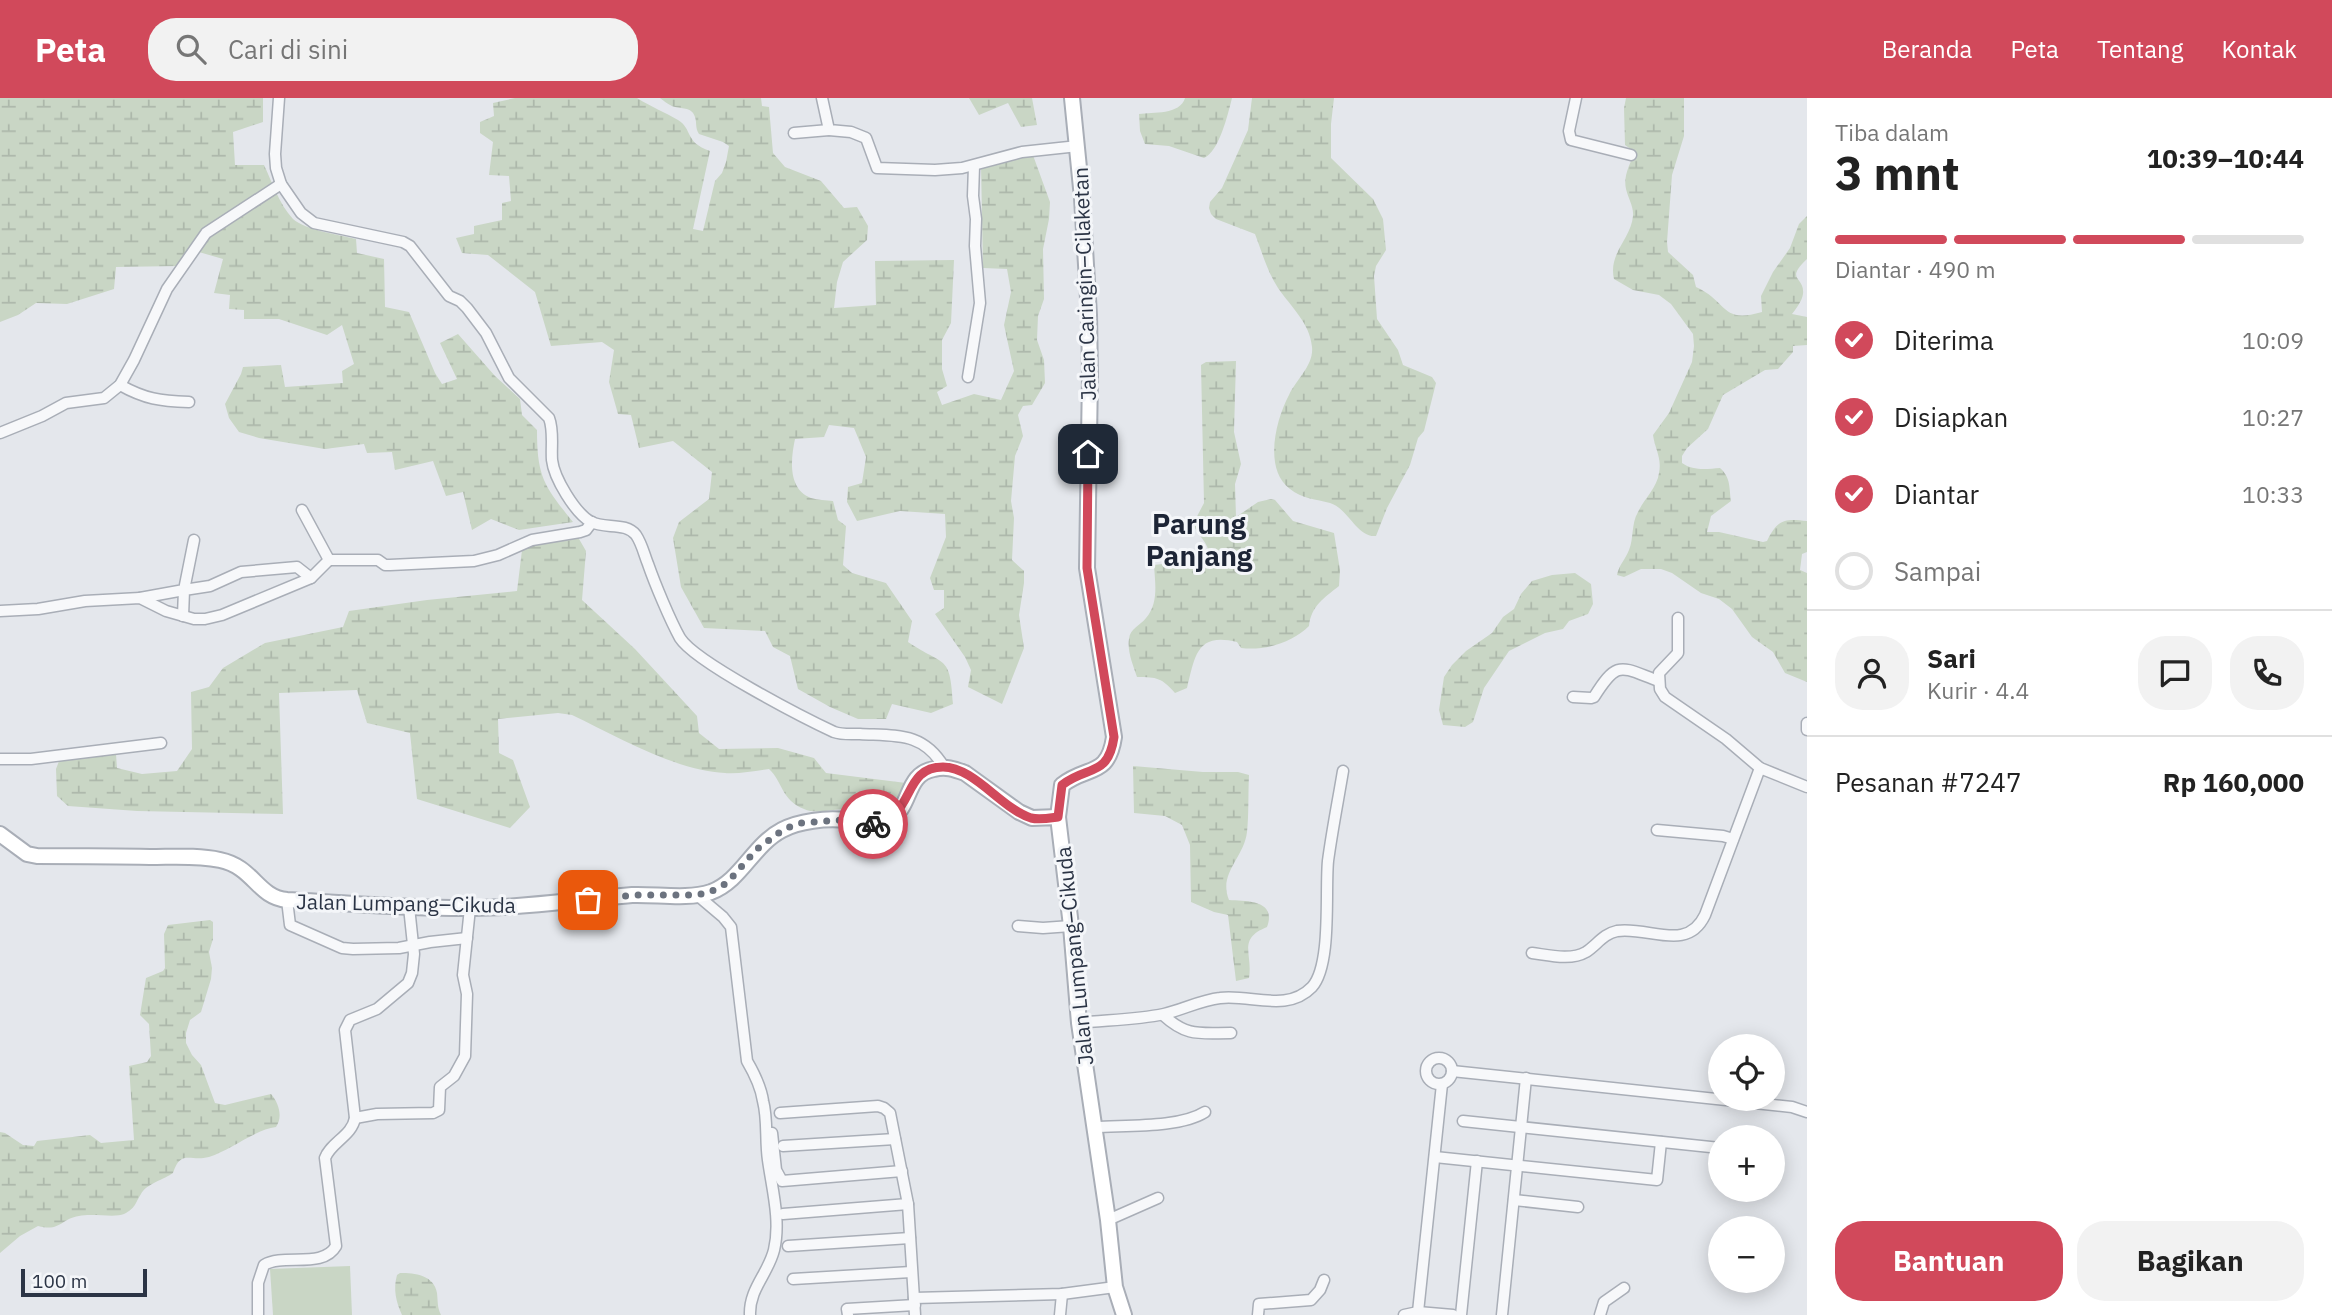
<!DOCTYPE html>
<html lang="id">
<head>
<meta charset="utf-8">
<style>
	:root { --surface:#fff; --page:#f2f2f2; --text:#222; --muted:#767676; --line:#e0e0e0; --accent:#d1495b }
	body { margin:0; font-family:"IBM Plex Sans",sans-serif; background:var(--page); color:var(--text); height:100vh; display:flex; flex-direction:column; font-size:26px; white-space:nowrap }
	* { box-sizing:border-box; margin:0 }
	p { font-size:23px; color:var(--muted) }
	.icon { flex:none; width:38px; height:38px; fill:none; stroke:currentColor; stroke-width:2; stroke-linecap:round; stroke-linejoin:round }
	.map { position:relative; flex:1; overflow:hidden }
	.side { display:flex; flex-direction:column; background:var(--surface); width:525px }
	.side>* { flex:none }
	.fabs { position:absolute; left:1708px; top:936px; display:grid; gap:14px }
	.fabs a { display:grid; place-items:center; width:77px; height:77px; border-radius:50%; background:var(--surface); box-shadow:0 4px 18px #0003; font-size:35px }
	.scale { position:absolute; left:21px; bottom:18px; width:126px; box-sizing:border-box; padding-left:7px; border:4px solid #2b3445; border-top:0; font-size:19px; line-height:24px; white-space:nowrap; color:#2b3445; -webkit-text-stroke:5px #f4f6f9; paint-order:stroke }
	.pin { position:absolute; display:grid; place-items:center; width:60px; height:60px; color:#fff; margin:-30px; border-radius:14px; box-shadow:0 4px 10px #0006 }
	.courier { position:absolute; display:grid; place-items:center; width:70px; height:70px; margin:-35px; border:5px solid #d1495b; border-radius:50%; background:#fff; color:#222; box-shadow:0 2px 9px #0007 }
	.head em { font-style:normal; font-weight:700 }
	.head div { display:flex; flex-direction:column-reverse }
	.head { display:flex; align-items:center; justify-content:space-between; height:119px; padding:0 28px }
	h1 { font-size:46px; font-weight:700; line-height:52px }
	.bar { display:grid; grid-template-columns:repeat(4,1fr); gap:10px 7px; align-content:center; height:84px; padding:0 28px }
	.bar i { height:9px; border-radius:5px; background:var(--line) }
	.bar .current { background:var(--accent) }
	.bar p { grid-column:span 4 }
	.line { display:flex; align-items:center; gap:18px; padding:0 28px; border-top:2px solid var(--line) }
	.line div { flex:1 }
	.round { display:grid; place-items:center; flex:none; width:74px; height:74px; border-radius:28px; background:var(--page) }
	ol { padding:0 28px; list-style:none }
	li { display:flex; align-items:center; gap:21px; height:77px }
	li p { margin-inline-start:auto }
	li .icon { padding:7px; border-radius:50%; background:var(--accent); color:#fff; stroke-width:4 }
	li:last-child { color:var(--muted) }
	li i { width:38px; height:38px; border:4px solid var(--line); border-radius:50% }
	.primary-button { display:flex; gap:14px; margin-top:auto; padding:14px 28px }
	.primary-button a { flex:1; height:80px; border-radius:28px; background:var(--accent); color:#fff; font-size:28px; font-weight:700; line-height:80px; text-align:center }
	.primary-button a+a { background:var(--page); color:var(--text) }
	header { display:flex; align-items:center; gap:42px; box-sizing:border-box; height:98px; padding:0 35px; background:var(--accent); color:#fff }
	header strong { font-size:33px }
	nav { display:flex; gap:38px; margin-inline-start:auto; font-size:24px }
	.search { width:490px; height:63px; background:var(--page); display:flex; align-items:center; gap:18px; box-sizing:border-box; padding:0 24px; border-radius:28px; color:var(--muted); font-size:26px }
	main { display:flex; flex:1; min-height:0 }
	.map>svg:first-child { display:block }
	.wetland { fill:url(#wetland-marsh) }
	.pitch { fill:#c9d6c5 }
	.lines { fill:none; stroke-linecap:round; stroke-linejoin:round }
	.street-casing { stroke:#a9aeb7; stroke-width:13 }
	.secondary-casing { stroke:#a9aeb7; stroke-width:18 }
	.street { stroke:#f7f8fa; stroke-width:10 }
	.secondary { stroke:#fff; stroke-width:14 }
	.done { stroke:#6c737f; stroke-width:7; stroke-dasharray:0 12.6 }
	.route { stroke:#d1495b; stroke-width:9 }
	.labels { text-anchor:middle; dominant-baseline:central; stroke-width:6; stroke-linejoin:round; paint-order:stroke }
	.street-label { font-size:21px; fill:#2b3445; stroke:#f4f6f9 }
	.district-label { font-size:28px; font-weight:bold; fill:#1d2536; stroke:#f4f6f9 }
</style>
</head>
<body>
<header>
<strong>Peta</strong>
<div class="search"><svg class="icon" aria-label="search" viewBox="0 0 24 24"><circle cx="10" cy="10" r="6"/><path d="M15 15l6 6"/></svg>Cari di sini</div>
<nav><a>Beranda</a><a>Peta</a><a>Tentang</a><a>Kontak</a></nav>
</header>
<main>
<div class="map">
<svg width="1807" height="1217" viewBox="0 0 1807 1217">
	<defs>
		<pattern id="wetland-marsh" width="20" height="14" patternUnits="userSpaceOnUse" patternTransform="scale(1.75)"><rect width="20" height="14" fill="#c9d6c5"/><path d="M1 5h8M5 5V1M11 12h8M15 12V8" fill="none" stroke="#adb8ab"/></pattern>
	</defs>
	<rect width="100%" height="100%" fill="#e4e7ec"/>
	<g class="wetland">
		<path d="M0,0H263V24L233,34L235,67H264C272,84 279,106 293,121C305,132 340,137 356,141L357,155L384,161L385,209L409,214L435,275L442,286L457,281L440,245L458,236L495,278L520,301L522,317L537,332C537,379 544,388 573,424L519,432L491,421L472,432L463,394L446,398L433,363L395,372L392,354L367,355L364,346L325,351L259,340L239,334L229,320L225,306L241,276L243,269L281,267L285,289L343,285L342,273L354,266L342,227L327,237L279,221H244V212L229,211L230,197L214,195L223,161L192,152L179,168L116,169L114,191L67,206L36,205L18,217L0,224Z"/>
		<path d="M515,0H637C651,9 665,14 678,22C693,31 684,44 710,53L693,131L703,133L715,83L722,75L726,64L729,48L723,44L699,36C695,30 697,25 695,19C692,9 683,11 675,9C670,8 664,3 660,0H761L762,8L769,9L773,55L785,69L821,83L844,110L857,109L868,128L867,142L843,164L837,184L834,210L876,207L875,163L954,162L951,225L942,242V271L947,288L937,294L942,307L974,296L1001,302L1014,273L1004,227L1011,194L1007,171L983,170L981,67L1030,49L1050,104L1049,121L1043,151L1044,201L1038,218L1037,242L1044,262L1045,285L1032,307L1023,308L1018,317L1023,338L1015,358L1011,403L1014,420L1012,462L1024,473V485L1019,517L1024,550L1002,606L968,589L971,572L965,559L935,516L944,510V492H934L930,480L946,439L945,416L900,413L857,423L847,404L848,389L862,385L866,359L854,330L829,327L824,339L795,341C791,360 787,391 811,400C818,402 826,402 833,403L838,422L846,428L843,467L852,475L886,485L912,523L908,544C945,569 950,555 953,606L931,615L892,606L886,621H858L830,609L798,591L790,558L773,549L765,533L704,530L681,489L673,440L679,424L709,401L712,374L673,343L639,350L631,317L618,316L609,284L614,252L602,244L551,248L535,194L488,157L462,155L456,140L474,136V128L502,122V105L511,103L509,78L489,77L493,44L480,35V24L494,18L493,5Z"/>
		<polygon points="969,0 1032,0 1037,27 1021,29 1008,5 979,17"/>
		<path d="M1185,0H1232C1228,16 1219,54 1204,60L1169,48L1145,46L1140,33L1139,16C1153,14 1180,17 1185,0Z"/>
		<path d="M1252,0H1334L1331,26V60L1373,101L1383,121L1386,152L1376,168L1374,178L1377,221L1398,252L1403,267L1432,279L1436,285L1424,333L1418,340L1410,367L1387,410L1376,438C1357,440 1348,410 1330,405C1316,401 1302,401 1290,391C1263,371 1276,321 1289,297C1296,282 1314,267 1312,249C1310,225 1291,209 1278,190C1267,173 1262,154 1255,136L1216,121L1211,116L1209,110L1210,104L1222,90L1248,32Z"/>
		<path d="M1626,0H1684V38L1672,77L1667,144L1668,154L1693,177L1696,189C1729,204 1720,226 1762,214L1761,198L1773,174L1790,150L1799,126L1807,118V161C1784,183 1805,178 1803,196C1802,203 1796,211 1792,216L1807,219V247L1793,248V254L1778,271L1765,272L1723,297L1708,331L1687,350L1682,358V365C1693,373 1707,371 1720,370C1731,380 1729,389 1731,403L1711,418L1707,434H1719L1763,444L1767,443C1777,422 1784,420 1807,423V454L1802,456L1800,472L1807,475V584L1785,575L1773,554L1752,539L1732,511L1719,501L1701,495L1672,475L1661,471H1641L1624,479L1617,477C1619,467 1625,462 1629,452C1634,440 1631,426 1638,414C1644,401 1657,390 1659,375C1662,360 1655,351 1653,337L1669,315L1692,264L1694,248L1693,236L1671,206L1659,197L1633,192L1614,181C1608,155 1631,141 1633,118C1634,109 1628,100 1626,91C1623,78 1630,66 1635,54L1625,47L1624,10Z"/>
		<path d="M1236,263L1234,334L1241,366L1235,386L1236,419L1258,404L1271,401L1275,402L1293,423L1334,435L1340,472L1339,488C1324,500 1311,508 1309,528C1292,545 1264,553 1241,550L1237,544C1196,534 1195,559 1187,590L1175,595C1162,580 1157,579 1137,579C1133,567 1127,553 1129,541C1130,530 1140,528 1146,520C1159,505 1155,484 1154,467L1179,464L1183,456L1209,457C1209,445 1198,438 1193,426L1204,405L1201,267L1206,264Z"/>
		<path d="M575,434L586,453L582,502L635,551L697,618L699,635L719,651L778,650L814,660L826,675L906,685C902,695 898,712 886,716C874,720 860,712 848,711C834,710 817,717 804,711C781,702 783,684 769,671C755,673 739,676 725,675C676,673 616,638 572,617L558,615L498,621L499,655L513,662L530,709L510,730L417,701L410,635L367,625L357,592L279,595L283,716L137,713L68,708L57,698L56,671L61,658L91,655L116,656L117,670L142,676L177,673L192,651L191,594L209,589L223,570L265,545L343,529L349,513L427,502L517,493L523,444Z"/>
		<polygon points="1575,475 1591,486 1593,506 1588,516 1569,523 1563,531 1545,535 1509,553 1484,590 1473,624 1465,629 1443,627 1439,612 1444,579 1452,567 1466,553 1492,535 1503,519 1514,511 1521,496 1532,483 1552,477"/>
		<path d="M1133,668L1203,674H1238L1249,677C1248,696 1249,716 1247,734C1244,760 1218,775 1229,802C1247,803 1277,802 1267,829C1237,841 1253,856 1249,880L1236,883L1228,817L1214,814L1191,804L1190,747L1182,727L1165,718L1134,715Z"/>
		<path d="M210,822L213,824V841L209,854L212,870L211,881L201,914L190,922L186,935V945L192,957L201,967L215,1005L225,1007L271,996C279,1005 283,1019 276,1029C256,1031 231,1052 209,1059C190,1064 181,1051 173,1075C165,1081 146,1086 141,1096C135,1105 136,1110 124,1116C115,1120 92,1115 79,1118C60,1121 61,1134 38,1128L20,1138L0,1155V1034L5,1035L23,1047L34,1048L37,1043L90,1037L101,1045L134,1042L129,968L147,964L151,958L149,926L140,917L146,880L163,873L165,870L164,836L168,827Z"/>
		<path d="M400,1175C415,1175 434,1177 437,1195C438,1203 437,1209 441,1217H402C396,1204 393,1191 397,1177Z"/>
	</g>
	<polygon class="pitch" points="350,1168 352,1217 273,1217 270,1171"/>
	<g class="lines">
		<g class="street-casing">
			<g id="street">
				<path d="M279,0L275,56L276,70L281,86L301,115L314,125L403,144L410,148L449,198L460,203L467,210L486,235L509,280L549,320C554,333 551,348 552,362C554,380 575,415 591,424C605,431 626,424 636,437C642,446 644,456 648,466C655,486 670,522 680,540C695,564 804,620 834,634C842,637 852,636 860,636C897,638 923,634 944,669"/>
				<polyline points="822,0 829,32 851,34 866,40 877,70 935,72 962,70 1022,54 1078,48"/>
				<polyline points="1576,0 1569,33 1571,42 1631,57"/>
				<polyline points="794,35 829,32"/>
				<polyline points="968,279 980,205 975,148 976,121 973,98 974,68"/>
				<path d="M120,287C145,301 160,303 189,304"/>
				<polyline points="0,335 42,318 66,305 104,300 120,287 134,262 167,191 206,135 281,86"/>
				<polyline points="329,462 378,462 385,467 390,467 474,463 498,457 532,442 580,434 586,432 592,424"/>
				<polyline points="140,500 184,492 194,442"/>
				<polyline points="0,513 38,511 85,503 140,500 166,513 194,521 205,521 222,517 311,480 329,462 302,412"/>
				<polyline points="183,518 184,492 210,488 241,474 297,469 311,480"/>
				<polyline points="1678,520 1678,555 1659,575 1660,591 1665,599 1726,641 1760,670 1807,689"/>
				<path d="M1573,599L1591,600L1594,599C1618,561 1620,569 1659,583"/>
				<polyline points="1807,625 1807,632"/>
				<polyline points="0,661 31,661 161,645"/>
				<polyline points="1657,732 1723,738 1733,741"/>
				<path d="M697,797L723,819L731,829L747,963C754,975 761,989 763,1003C768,1022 765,1042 768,1062C772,1091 781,1123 774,1152C768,1176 749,1191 750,1217"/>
				<polyline points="287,802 290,827 342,850 353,851 399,850 430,844 467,840"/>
				<polyline points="1018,828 1043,830 1071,828"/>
				<path d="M1532,855C1548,857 1571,863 1586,854C1597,847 1603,836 1617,833C1649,828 1687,855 1705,817L1760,670"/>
				<path d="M1163,917C1187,939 1199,935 1231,935"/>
				<path d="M1079,925C1106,922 1136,922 1164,916C1182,912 1201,902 1220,900C1251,896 1287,915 1312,889C1332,867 1325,793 1328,763C1332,733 1338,703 1343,673"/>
				<circle cx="1439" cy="973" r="13"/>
				<polyline points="1452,973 1792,1009 1807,1014"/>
				<polyline points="780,1015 878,1008 884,1010 890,1015 908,1106 915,1217"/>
				<polyline points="355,1020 377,1016 433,1015 439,1012 440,989 454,978 465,958 467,896 463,877 470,810"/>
				<polyline points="1463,1023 1720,1050"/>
				<path d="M1095,1029C1126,1027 1180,1030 1205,1014"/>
				<polyline points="772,1035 776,1072 782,1083 902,1073"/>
				<polyline points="783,1048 895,1041"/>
				<polyline points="1435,1059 1657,1082 1661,1044"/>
				<polyline points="1514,1102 1578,1109"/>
				<polyline points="783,1116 908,1106"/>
				<polyline points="1108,1122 1158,1100"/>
				<polyline points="788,1148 910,1140"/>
				<polyline points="793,1181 911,1174"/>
				<polyline points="914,1200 1062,1196 1115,1189"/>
				<polyline points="1418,1214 1442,986"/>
				<path d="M258,1217V1185L264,1167C284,1155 323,1171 336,1148L325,1060C331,1044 352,1038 355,1020L345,932L350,922L377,911L408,885L412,875L414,856L409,809"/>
				<polyline points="848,1217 847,1211 915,1207"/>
				<polyline points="1060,1217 1062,1196"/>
				<polyline points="1258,1217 1259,1206 1311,1202 1320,1192 1324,1182"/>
				<polyline points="1404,1217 1418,1214 1453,1217"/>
				<polyline points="1461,1217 1477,1063"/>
				<polyline points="1502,1217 1526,980"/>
				<polyline points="1600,1217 1604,1204 1624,1190"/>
			</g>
		</g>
		<g class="secondary-casing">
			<g id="secondary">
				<path d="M1058,719L1062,687C1087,667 1108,680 1114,639L1087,470L1090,277L1089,217L1082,100L1072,0"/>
				<path d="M0,736L27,756L37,758C74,758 112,758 150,759C173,759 197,757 220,762C254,769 257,799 287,802C349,805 411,811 473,810C526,810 579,801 632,797C657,796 687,802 711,794C741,783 753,747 782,732C799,723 826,720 845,722C862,724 874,729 891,720C912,709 905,676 934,671C946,668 954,671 965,675L1019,714L1032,720L1058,719L1071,828L1079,925L1108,1122L1115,1189L1124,1217"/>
			</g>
		</g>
		<use href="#street" class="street"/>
		<use href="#secondary" class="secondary"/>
	</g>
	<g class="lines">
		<polyline class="done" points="588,802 634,797 697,797 710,794 727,785 757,751 784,731 801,725 842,722 873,726"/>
		<path class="route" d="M873,726C916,720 901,669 943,669C974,669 1002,711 1031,720C1040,722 1050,720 1058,719L1062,687C1087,667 1108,680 1114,639L1087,470L1088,356"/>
	</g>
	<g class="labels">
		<g class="street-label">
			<text transform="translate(1084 186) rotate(-92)">Jalan Caringin–Cilaketan</text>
			<text transform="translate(406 805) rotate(1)">Jalan Lumpang–Cikuda</text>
			<text transform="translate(1074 858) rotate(-96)">Jalan Lumpang–Cikuda</text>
		</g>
		<g class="district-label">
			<text x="1199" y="425">Parung<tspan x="1199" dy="32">Panjang</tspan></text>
		</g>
	</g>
</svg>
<div class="fabs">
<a><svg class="icon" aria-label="locate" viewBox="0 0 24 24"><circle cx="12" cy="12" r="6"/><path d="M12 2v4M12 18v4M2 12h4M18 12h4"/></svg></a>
<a>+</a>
<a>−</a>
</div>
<div class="scale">100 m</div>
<div class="pin" style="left:588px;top:802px;background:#ea580c"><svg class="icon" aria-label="bag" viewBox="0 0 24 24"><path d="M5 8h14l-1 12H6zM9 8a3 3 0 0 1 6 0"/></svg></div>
<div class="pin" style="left:1088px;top:356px;background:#1f2937"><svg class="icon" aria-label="home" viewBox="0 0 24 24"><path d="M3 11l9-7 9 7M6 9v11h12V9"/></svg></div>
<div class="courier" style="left:873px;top:726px"><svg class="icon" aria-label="bike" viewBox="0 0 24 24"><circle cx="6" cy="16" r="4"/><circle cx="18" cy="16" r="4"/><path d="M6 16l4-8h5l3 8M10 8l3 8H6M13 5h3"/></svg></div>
</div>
<section class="side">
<div class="head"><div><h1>3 mnt</h1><p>Tiba dalam</p></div><em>10:39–10:44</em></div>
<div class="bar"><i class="current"></i><i class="current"></i><i class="current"></i><i></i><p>Diantar · 490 m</p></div>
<ol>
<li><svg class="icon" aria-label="check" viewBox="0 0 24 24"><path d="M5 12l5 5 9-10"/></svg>Diterima<p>10:09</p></li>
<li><svg class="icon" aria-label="check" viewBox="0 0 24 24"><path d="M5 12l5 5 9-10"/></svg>Disiapkan<p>10:27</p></li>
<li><svg class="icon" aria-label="check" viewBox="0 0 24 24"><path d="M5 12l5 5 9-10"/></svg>Diantar<p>10:33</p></li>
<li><i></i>Sampai</li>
</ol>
<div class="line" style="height:126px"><a class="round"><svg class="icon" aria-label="person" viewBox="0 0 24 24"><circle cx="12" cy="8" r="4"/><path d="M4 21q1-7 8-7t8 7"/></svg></a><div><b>Sari</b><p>Kurir · 4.4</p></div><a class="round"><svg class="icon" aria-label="chat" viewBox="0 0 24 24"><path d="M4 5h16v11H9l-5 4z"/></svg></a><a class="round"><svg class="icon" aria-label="phone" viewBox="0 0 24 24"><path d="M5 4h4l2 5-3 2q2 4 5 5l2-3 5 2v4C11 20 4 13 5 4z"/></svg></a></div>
<div class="line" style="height:91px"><div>Pesanan #7247</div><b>Rp 160,000</b></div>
<div class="primary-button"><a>Bantuan</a><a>Bagikan</a></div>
</section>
</main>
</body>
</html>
